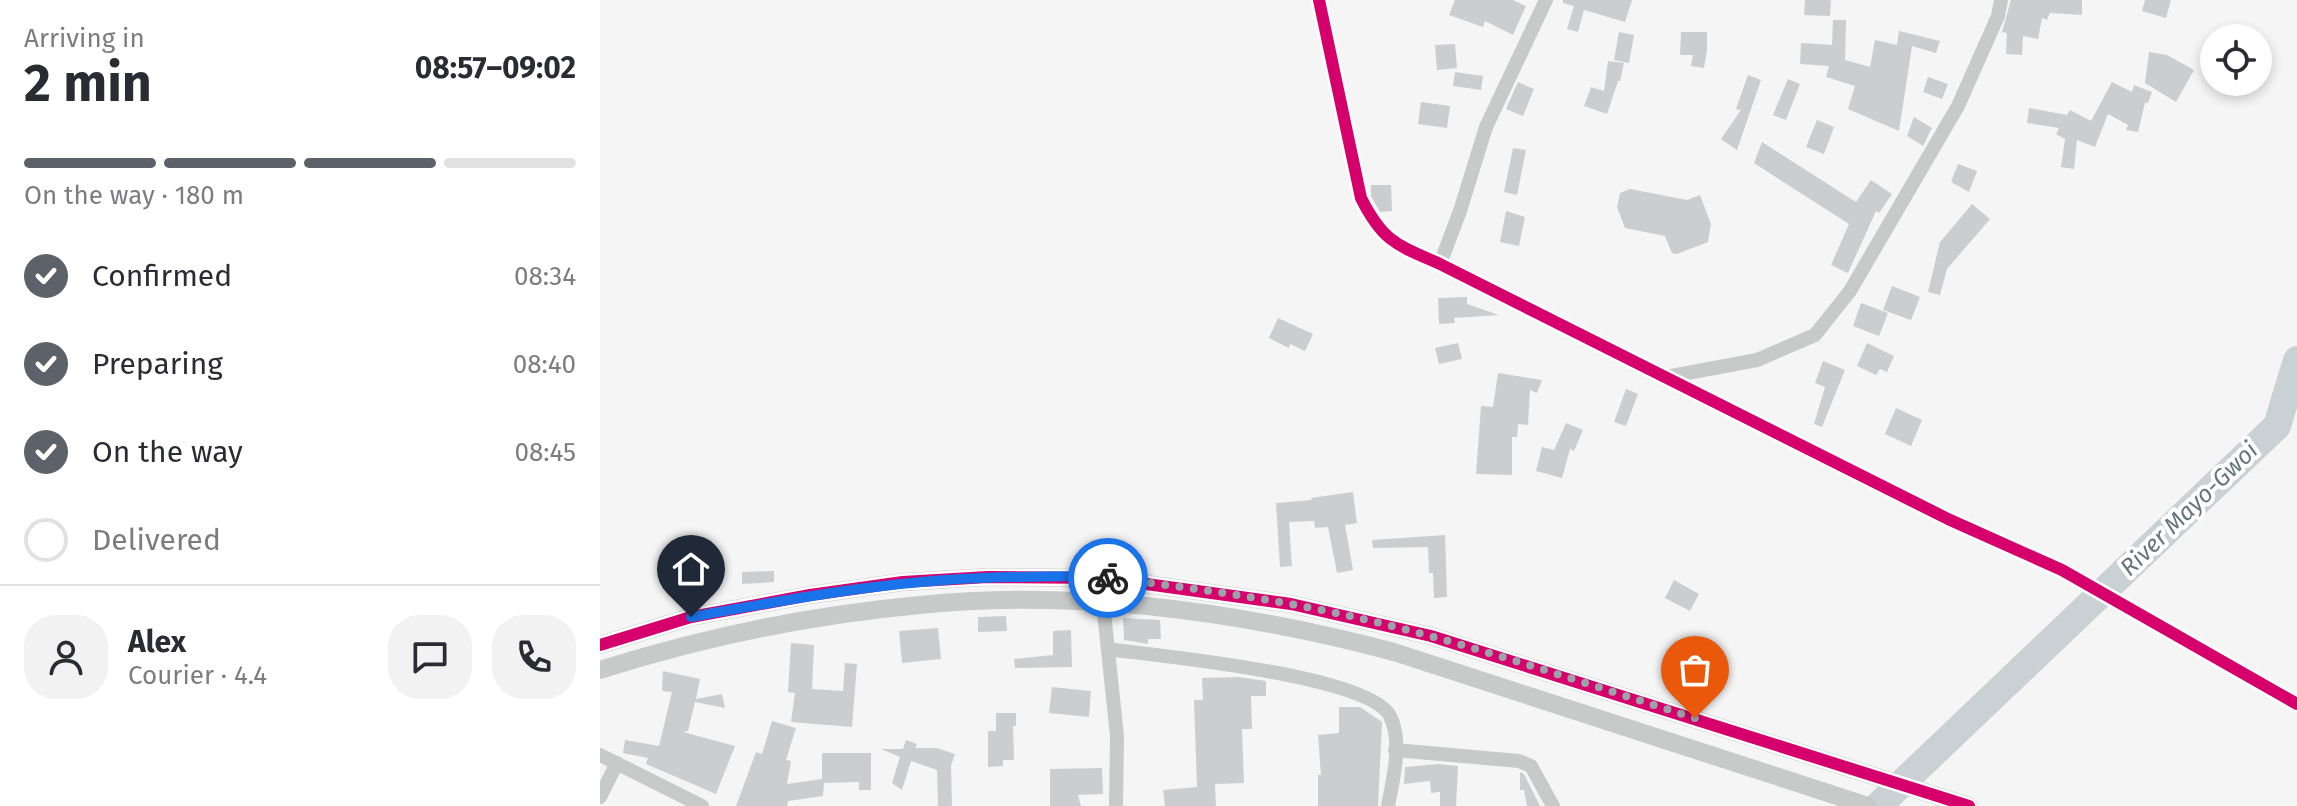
<!DOCTYPE html>
<html lang="en">
<head>
<meta charset="utf-8">
<style>
	:root { --surface:#fff; --page:#f2f2f3; --text:#2b2b33; --muted:#7c7c81; --line:#e1e1e2; --accent:#5d6169 }
	body { margin:0; font-family:"Fira Sans",sans-serif; background:var(--page); color:var(--text); height:100vh; display:flex; flex-direction:column; font-size:30px; white-space:nowrap }
	* { box-sizing:border-box; margin:0 }
	p { font-size:26px; color:var(--muted) }
	.icon { flex:none; width:44px; height:44px; fill:none; stroke:currentColor; stroke-width:2; stroke-linecap:round; stroke-linejoin:round }
	.map { position:relative; flex:1; overflow:hidden }
	.drawer { display:flex; flex-direction:column; background:var(--surface); width:600px }
	.drawer>* { flex:none }
	.tools { position:absolute; left:1600px; top:24px; display:grid; gap:16px }
	.tools a { display:grid; place-items:center; width:72px; height:72px; border-radius:50%; background:var(--surface); box-shadow:0 4px 12px #0003; font-size:40px }
	.pin { position:absolute; display:grid; place-items:center; width:68px; height:68px; color:#fff; margin:-82px -34px; border-radius:50% 50% 50% 0; rotate:-45deg; box-shadow:0 0 8px #0007 }
	.pin .icon { rotate:45deg }
	.courier { position:absolute; display:grid; place-items:center; width:80px; height:80px; margin:-40px; border:6px solid #1a73e8; border-radius:50%; background:#fff; color:#222; box-shadow:0 2px 10px #0007 }
	.summary em { font-style:normal; font-weight:700 }
	.summary div { display:flex; flex-direction:column-reverse }
	.summary { display:flex; align-items:center; justify-content:space-between; height:136px; padding:0 24px }
	h1 { font-size:52px; font-weight:700; line-height:60px }
	.bar { display:grid; grid-template-columns:repeat(4,1fr); gap:12px 8px; align-content:center; height:96px; padding:0 24px }
	.bar i { height:10px; border-radius:6px; background:var(--line) }
	.bar .current { background:var(--accent) }
	.bar p { grid-column:span 4 }
	.line { display:flex; align-items:center; gap:20px; padding:0 24px; border-top:2px solid var(--line) }
	.line div { flex:1 }
	.round { display:grid; place-items:center; flex:none; width:84px; height:84px; border-radius:32px; background:var(--page) }
	ol { padding:0 24px; list-style:none }
	li { display:flex; align-items:center; gap:24px; height:88px }
	li p { margin-inline-start:auto }
	li .icon { padding:8px; border-radius:50%; background:var(--accent); color:#fff; stroke-width:4 }
	li:last-child { color:var(--muted) }
	li i { width:44px; height:44px; border:4px solid var(--line); border-radius:50% }
	main { display:flex; flex:1; min-height:0 }
	.map>svg:first-child { display:block }
	.lines { fill:none; stroke-linecap:round; stroke-linejoin:round }
	.river { stroke:#cad1d4; stroke-width:28 }
	.building { fill:#cccdce }
	.minor { stroke:#c8caca; stroke-width:14 }
	.tertiary { stroke:#c8caca; stroke-width:18 }
	.cycleway-casing { stroke:#fff; stroke-width:17 }
	.cycleway { stroke:#d6006c; stroke-width:12 }
	.done { stroke:#9aa3aa; stroke-width:8; stroke-dasharray:0 14.4 }
	.route { stroke:#1a73e8; stroke-width:10 }
	.labels { text-anchor:middle; dominant-baseline:central; stroke-width:8; stroke-linejoin:round; paint-order:stroke }
	.water-label { font-size:24px; font-style:italic; fill:#65777d; stroke:#fff }
</style>
</head>
<body>
<main>
<section class="drawer">
<div class="summary"><div><h1>2 min</h1><p>Arriving in</p></div><em>08:57–09:02</em></div>
<div class="bar"><i class="current"></i><i class="current"></i><i class="current"></i><i></i><p>On the way · 180 m</p></div>
<ol>
<li><svg class="icon" aria-label="check" viewBox="0 0 24 24"><path d="M5 12l5 5 9-10"/></svg>Confirmed<p>08:34</p></li>
<li><svg class="icon" aria-label="check" viewBox="0 0 24 24"><path d="M5 12l5 5 9-10"/></svg>Preparing<p>08:40</p></li>
<li><svg class="icon" aria-label="check" viewBox="0 0 24 24"><path d="M5 12l5 5 9-10"/></svg>On the way<p>08:45</p></li>
<li><i></i>Delivered</li>
</ol>
<div class="line" style="height:144px"><a class="round"><svg class="icon" aria-label="person" viewBox="0 0 24 24"><circle cx="12" cy="8" r="4"/><path d="M4 21q1-7 8-7t8 7"/></svg></a><div><b>Alex</b><p>Courier · 4.4</p></div><a class="round"><svg class="icon" aria-label="chat" viewBox="0 0 24 24"><path d="M4 5h16v11H9l-5 4z"/></svg></a><a class="round"><svg class="icon" aria-label="phone" viewBox="0 0 24 24"><path d="M5 4h4l2 5-3 2q2 4 5 5l2-3 5 2v4C11 20 4 13 5 4z"/></svg></a></div>
</section>
<div class="map">
<svg width="1697" height="806" viewBox="0 0 1697 806">
	<rect width="100%" height="100%" fill="#f5f5f5"/>
	<g class="lines">
		<polyline class="river" points="1278,806 1677,426 1697,360"/>
	</g>
	<g class="building">
		<polygon points="855,0 913,0 926,6 913,35 885,21 883,27 849,15"/>
		<polygon points="963,0 1032,0 1025,22 984,10 978,32 967,29 974,6 963,3"/>
		<polygon points="1205,0 1231,0 1230,16 1204,15"/>
		<polygon points="1411,0 1482,0 1482,15 1450,13 1447,20 1442,18 1438,39 1423,36 1422,55 1406,54 1407,33 1402,32"/>
		<polygon points="1545,0 1571,0 1566,18 1542,11"/>
		<polygon points="1233,20 1246,20 1245,60 1270,67 1275,40 1297,45 1299,31 1340,41 1336,53 1312,46 1299,131 1248,109 1255,86 1226,77 1229,66 1200,64 1201,43 1232,45"/>
		<polygon points="1019,32 1034,35 1029,63 1014,60"/>
		<polygon points="1081,32 1107,32 1107,74 1107,50 1104,68 1091,66 1093,55 1080,55"/>
		<polygon points="855,44 857,68 837,70 835,45"/>
		<polygon points="1549,52 1567,55 1594,70 1576,102 1545,83"/>
		<polygon points="1008,61 1024,63 1020,81 1018,81 1007,114 984,106 991,87 1004,91"/>
		<polygon points="855,72 883,76 881,90 853,86"/>
		<polygon points="1148,75 1161,80 1137,150 1121,139 1141,110 1136,109"/>
		<polygon points="1328,77 1348,84 1342,99 1323,92"/>
		<polygon points="1188,79 1200,84 1186,120 1173,115"/>
		<polygon points="918,82 934,89 923,116 906,109"/>
		<polygon points="1512,82 1532,92 1534,85 1552,92 1548,103 1545,103 1538,132 1526,130 1528,125 1508,114 1495,147 1477,140 1474,169 1461,167 1465,139 1456,134 1459,128 1427,123 1429,108 1467,115 1470,110 1491,121"/>
		<polygon points="821,102 850,106 847,128 818,124"/>
		<polygon points="1314,117 1332,128 1323,146 1307,136"/>
		<polygon points="1217,120 1234,127 1224,154 1206,147"/>
		<polygon points="1162,142 1256,202 1271,180 1292,194 1279,213 1276,211 1248,273 1231,265 1249,224 1154,163"/>
		<polygon points="913,148 926,150 917,195 904,192"/>
		<polygon points="1358,164 1377,171 1369,192 1351,182"/>
		<polygon points="771,185 791,185 792,211 780,212 771,196"/>
		<polygon points="1030,189 1087,200 1100,195 1111,224 1108,242 1077,254 1072,253 1065,236 1025,228 1017,207 1020,193"/>
		<polygon points="1372,204 1390,219 1347,269 1340,295 1328,292 1340,242"/>
		<polygon points="906,211 925,217 919,246 900,242"/>
		<polygon points="1292,286 1320,297 1311,320 1283,310"/>
		<polygon points="867,297 867,304 899,315 854,318 855,323 839,324 838,298"/>
		<polygon points="1261,303 1288,313 1279,336 1253,326"/>
		<polygon points="678,318 713,334 705,351 690,344 689,348 669,338"/>
		<polygon points="858,343 862,359 839,364 835,348"/>
		<polygon points="1267,343 1294,356 1287,372 1280,369 1276,375 1257,366"/>
		<polygon points="1223,361 1245,370 1222,427 1214,424 1225,387 1215,383"/>
		<polygon points="898,373 942,380 937,393 930,390 928,425 918,424 917,437 912,437 912,475 876,474 881,406 893,407"/>
		<polygon points="1026,389 1038,394 1026,426 1014,422"/>
		<polygon points="1296,408 1322,420 1311,446 1285,434"/>
		<polygon points="966,423 983,430 974,451 970,449 962,478 936,471 942,447 954,450"/>
		<polygon points="753,492 757,523 745,525 753,570 737,573 728,527 715,528 714,521 689,522 692,566 680,567 676,503 712,500 711,498"/>
		<polygon points="845,535 847,597 834,598 833,573 829,573 828,547 773,548 772,540"/>
		<polygon points="174,571 174,582 142,584 142,572"/>
		<polygon points="1074,580 1099,594 1090,611 1065,598"/>
		<polygon points="406,616 407,631 378,632 378,617"/>
		<polygon points="523,618 560,620 561,639 548,639 548,644 524,640"/>
		<polygon points="338,628 341,659 302,663 299,631"/>
		<polygon points="471,630 472,667 415,668 414,659 453,655 453,631"/>
		<polygon points="191,643 214,645 212,689 243,691 245,663 257,664 252,727 191,722 195,693 188,692"/>
		<polygon points="63,671 100,679 96,699 122,694 125,708 95,702 88,731 83,732 135,746 116,794 46,764 48,758 23,753 25,740 59,746 72,692 62,691"/>
		<polygon points="639,677 666,681 666,696 651,696 652,729 642,729 644,783 615,784 616,806 565,806 563,790 597,787 594,700 603,700 602,678"/>
		<polygon points="452,687 491,691 489,717 449,713"/>
		<polygon points="739,707 760,707 782,722 778,806 718,806 718,775 721,775 718,735 739,733"/>
		<polygon points="396,713 416,713 416,726 413,726 414,760 403,760 403,766 388,767 388,731 396,731"/>
		<polygon points="172,721 196,728 186,760 191,761 187,784 222,779 222,753 271,753 271,790 259,790 259,782 224,783 223,796 188,801 187,806 136,806 156,752 162,754"/>
		<polygon points="306,740 317,744 315,748 337,748 355,754 351,766 352,806 338,806 337,770 311,761 302,790 292,783 300,757 281,749 303,749"/>
		<polygon points="838,764 858,766 856,806 840,806 840,792 831,793 830,781 804,784 805,767"/>
		<polygon points="502,768 503,794 478,795 481,806 450,806 450,769"/>
		<polygon points="920,772 924,774 940,806 927,806 924,790 920,790"/>
	</g>
	<g class="lines">
		<g class="minor">
			<path d="M719,0L761,198C783,242 797,245 840,264L1348,519L1462,570L1697,704"/>
			<polyline points="840,264 860,211 886,127 946,0"/>
			<polyline points="1066,377 1157,360 1215,335 1250,291 1358,106 1398,16 1401,0"/>
			<polyline points="503,578 503,603 517,736 516,806"/>
			<path d="M508,649C558,656 768,675 790,716C803,742 793,779 788,806"/>
			<polyline points="795,750 919,761 931,766 953,806"/>
			<polyline points="0,755 102,806"/>
			<polyline points="0,797 17,763"/>
		</g>
		<g class="tertiary">
			<polyline points="0,645 91,617 210,595 303,582 388,577 503,578 691,604 831,636 1369,806"/>
			<path d="M0,670C104,637 211,615 320,605C477,589 642,612 794,652L1268,806"/>
		</g>
		<g class="cycleway-casing">
			<g id="cycleway">
				<path d="M719,0L761,198C783,242 797,245 840,264L1348,519L1462,570L1697,704"/>
				<polyline points="0,645 91,617 210,595 303,582 388,577 503,578 691,604 831,636 1369,806"/>
			</g>
		</g>
		<use href="#cycleway" class="cycleway"/>
	</g>
	<g class="lines">
		<path class="done" d="M508,578C595,588 683,600 767,620C878,646 986,684 1095,718"/>
		<path class="route" d="M91,617C201,597 310,577 422,577C450,576 480,575 508,578"/>
	</g>
	<g class="labels">
		<g class="water-label">
			<text transform="translate(1589 509) rotate(-44)">River Mayo-Gwoi</text>
		</g>
	</g>
</svg>
<div class="tools">
<a><svg class="icon" aria-label="locate" viewBox="0 0 24 24"><circle cx="12" cy="12" r="6"/><path d="M12 2v4M12 18v4M2 12h4M18 12h4"/></svg></a>
</div>
<div class="pin" style="left:1095px;top:718px;background:#ea580c"><svg class="icon" aria-label="bag" viewBox="0 0 24 24"><path d="M5 8h14l-1 12H6zM9 8a3 3 0 0 1 6 0"/></svg></div>
<div class="pin" style="left:91px;top:617px;background:#1f2937"><svg class="icon" aria-label="home" viewBox="0 0 24 24"><path d="M3 11l9-7 9 7M6 9v11h12V9"/></svg></div>
<div class="courier" style="left:508px;top:578px"><svg class="icon" aria-label="bike" viewBox="0 0 24 24"><circle cx="6" cy="16" r="4"/><circle cx="18" cy="16" r="4"/><path d="M6 16l4-8h5l3 8M10 8l3 8H6M13 5h3"/></svg></div>
</div>
</main>
</body>
</html>
